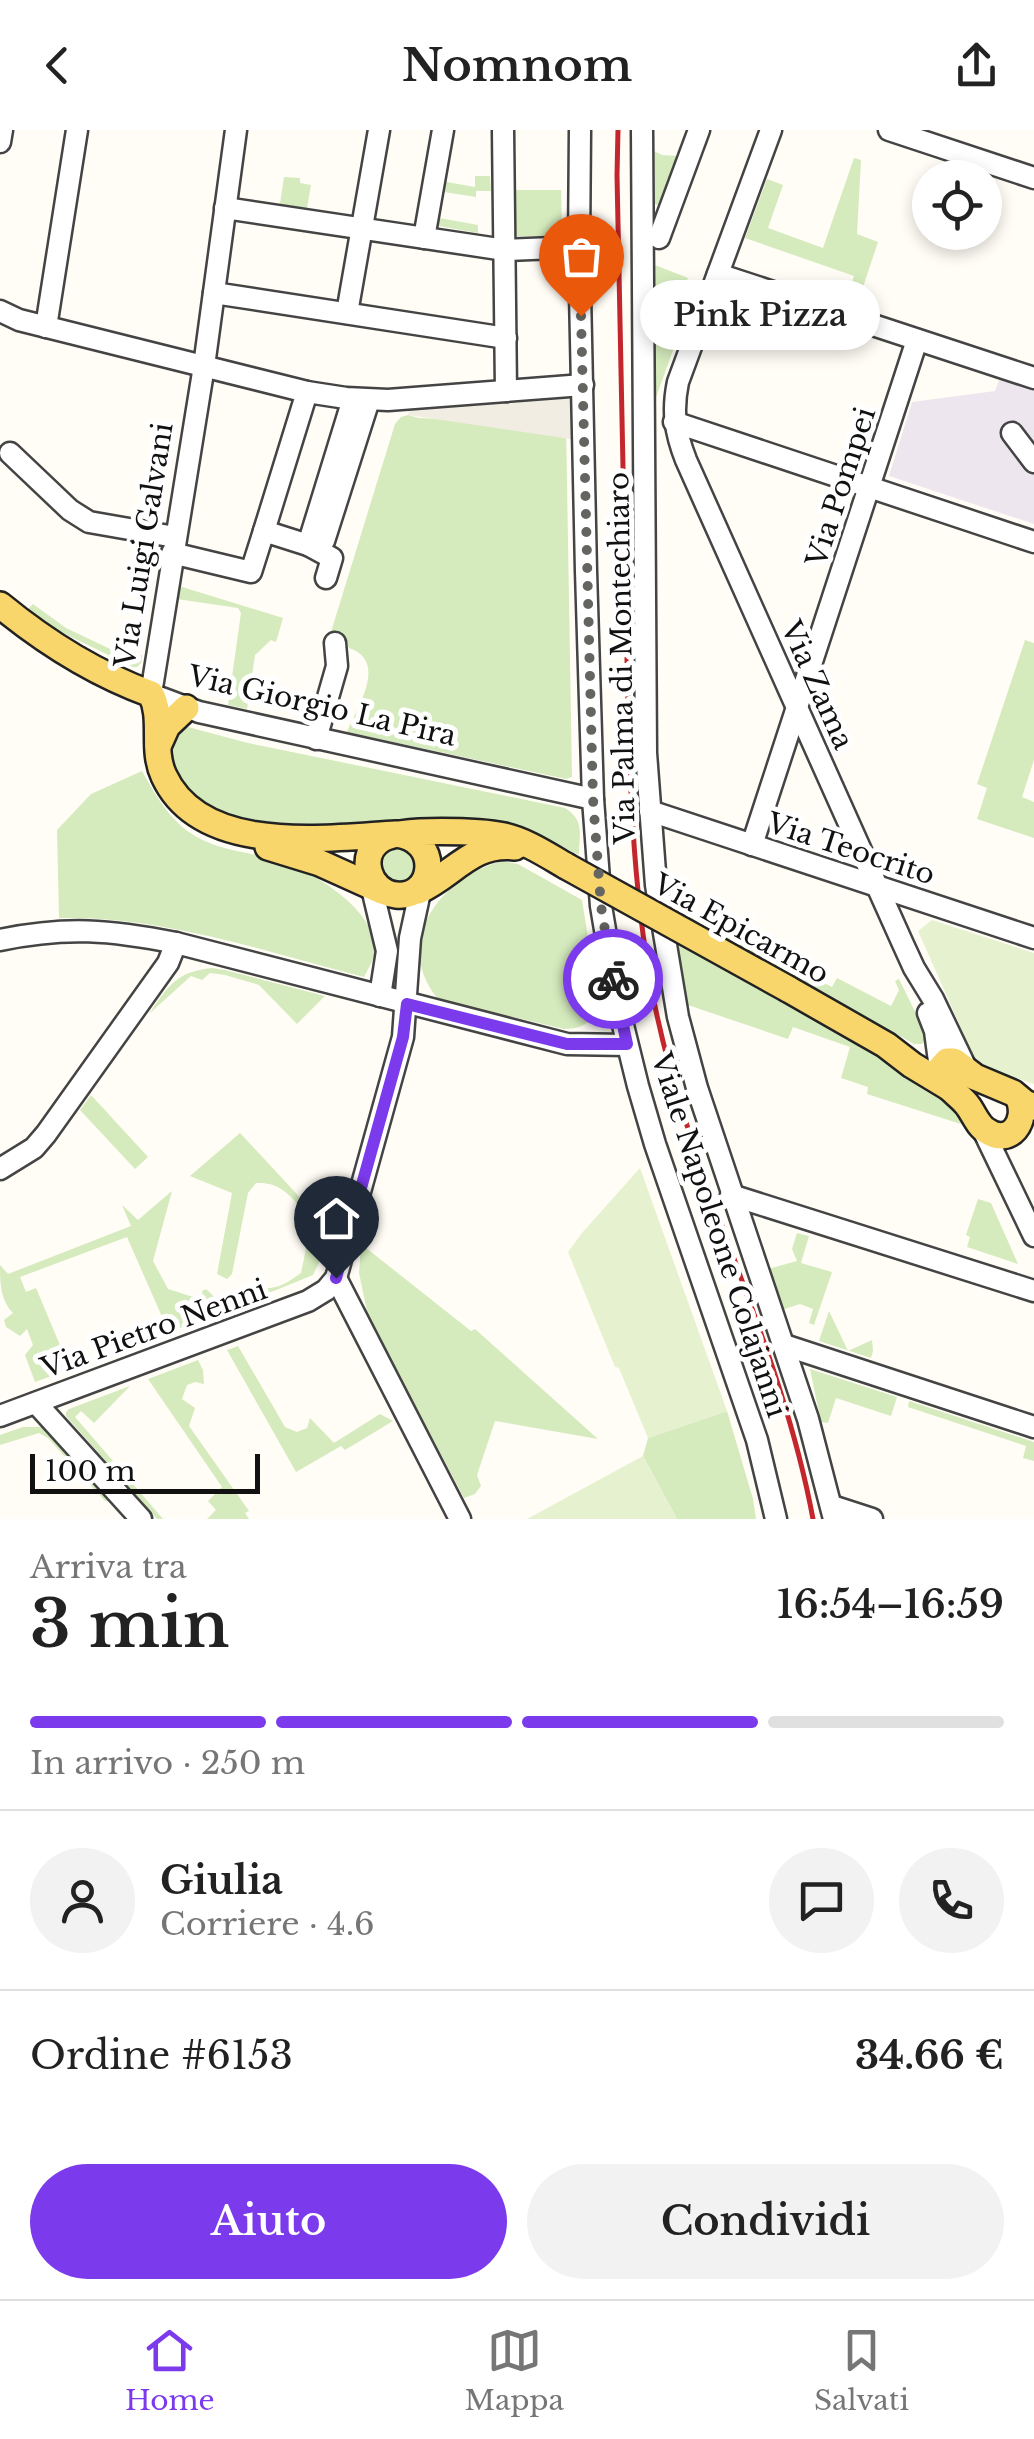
<!DOCTYPE html>
<html lang="it">
<head>
<meta charset="utf-8">
<style>
	:root { --surface:#fff; --page:#f2f2f2; --text:#222; --muted:#767676; --line:#e0e0e0; --accent:#7c3aed }
	body { margin:0; font-family:"Libre Baskerville",serif; background:var(--page); color:var(--text); height:100vh; display:flex; flex-direction:column; font-size:38px; white-space:nowrap }
	* { box-sizing:border-box; margin:0 }
	p { font-size:32px; color:var(--muted) }
	.icon { flex:none; width:55px; height:55px; fill:none; stroke:currentColor; stroke-width:2; stroke-linecap:round; stroke-linejoin:round }
	.map { position:relative; height:1389px; overflow:hidden }
	.sheet { display:flex; flex-direction:column; background:var(--surface); flex:1 }
	.sheet>* { flex:none }
	.fabs { position:absolute; left:912px; top:30px; display:grid; gap:20px }
	.fabs a { display:grid; place-items:center; width:90px; height:90px; border-radius:50%; background:var(--surface); box-shadow:0 5px 15px #0003; font-size:50px }
	.scale { position:absolute; left:30px; bottom:25px; width:230px; box-sizing:border-box; padding-left:10px; border:5px solid #111; border-top:0; font-size:28px; line-height:35px; white-space:nowrap; color:#111; -webkit-text-stroke:8px #fff; paint-order:stroke }
	.pin { position:absolute; display:grid; place-items:center; width:85px; height:85px; color:#fff; margin:-102px -42px; border-radius:50% 50% 50% 0; rotate:-45deg; box-shadow:0 0 10px #0007 }
	.pin .icon { rotate:45deg }
	.courier { position:absolute; display:grid; place-items:center; width:100px; height:100px; margin:-50px; border:8px solid #7c3aed; border-radius:50%; background:#fff; color:#222; box-shadow:0 2px 12px #0007 }
	.bubble { position:absolute; height:70px; border-radius:35px; background:var(--surface); box-shadow:0 5px 15px #0003; font-size:32px; font-weight:600; line-height:70px; text-align:center }
	.summary em { font-style:normal; font-weight:600 }
	.summary div { display:flex; flex-direction:column-reverse }
	.summary { display:flex; align-items:center; justify-content:space-between; height:170px; padding:0 30px }
	h1 { font-size:65px; font-weight:600; line-height:75px }
	.bar { display:grid; grid-template-columns:repeat(4,1fr); gap:15px 10px; align-content:center; height:120px; padding:0 30px }
	.bar i { height:12px; border-radius:8px; background:var(--line) }
	.bar .active { background:var(--accent) }
	.bar p { grid-column:span 4 }
	.line { display:flex; align-items:center; gap:25px; padding:0 30px; border-top:2px solid var(--line) }
	.line div { flex:1 }
	.round { display:grid; place-items:center; flex:none; width:105px; height:105px; border-radius:52px; background:var(--page) }
	.primary-button { display:flex; gap:20px; margin-top:auto; padding:20px 30px }
	.primary-button a { flex:1; height:115px; border-radius:60px; background:var(--accent); color:#fff; font-size:40px; font-weight:600; line-height:115px; text-align:center }
	.primary-button a+a { background:var(--page); color:var(--text) }
	header { display:flex; justify-content:space-between; align-items:center; height:130px; padding:0 30px; background:var(--surface); font-size:45px; font-weight:600 }
	.menu { display:flex; justify-content:space-around; align-items:center; height:140px; border-top:2px solid var(--line); background:var(--surface); font-size:28px; color:var(--muted) }
	.menu a { display:grid; justify-items:center; gap:5px }
	.menu .active { color:var(--accent) }
	.map>svg:first-child { display:block }
	.industrial { fill:#eee6ef }
	.green { fill:#d5ebbd }
	.pitch { fill:#e6f2cf }
	.plaza { fill:#f1ede2 }
	.lines { fill:none; stroke-linecap:round; stroke-linejoin:round }
	.minor-casing { stroke:#444; stroke-width:25 }
	.major-casing { stroke:#222; stroke-width:30 }
	.minor { stroke:#fff; stroke-width:20 }
	.major { stroke:#f9d66b; stroke-width:25 }
	.rail { stroke:#c4262e; stroke-width:5 }
	.major-bridge-casing { stroke:#222; stroke-width:30; stroke-linecap:butt }
	.major-bridge { stroke:#f9d66b; stroke-width:25 }
	.done { stroke:#646461; stroke-width:10; stroke-dasharray:0 18 }
	.route { stroke:#7c3aed; stroke-width:12 }
	.labels { text-anchor:middle; dominant-baseline:central; stroke-width:10; stroke-linejoin:round; paint-order:stroke }
	.street-label { font-size:28px; fill:#111; stroke:#fff }
</style>
</head>
<body>
<header><svg class="icon" aria-label="back" viewBox="0 0 24 24"><path d="M15 5l-7 7 7 7"/></svg>Nomnom<svg class="icon" aria-label="share" viewBox="0 0 24 24"><path d="M12 15V3M7 8l5-5 5 5M5 13v7h14v-7"/></svg></header>
<div class="map">
<svg width="1034" height="1389" viewBox="0 0 1034 1389">
	<rect width="100%" height="100%" fill="#fffdf5"/>
	<polygon class="industrial" points="1000,248 1034,259 1034,394 889,346 912,272 995,261"/>
	<g class="green">
		<polygon points="654,21 662,25 678,26 659,76 655,74"/>
		<polygon points="854,28 861,30 857,104 878,112 856,178 845,174 854,146 745,108 767,49 783,55 768,98 823,118"/>
		<polygon points="475,46 490,46 491,61 476,61 476,67 444,62 439,88 478,95 478,103 433,95 441,51 475,57"/>
		<polygon points="284,47 300,48 300,53 311,55 307,78 280,74"/>
		<polygon points="514,60 561,60 562,102 557,106 515,106"/>
		<polygon points="655,135 688,148 682,166 691,171 655,270"/>
		<path d="M408,285L419,288L566,294L572,647L566,649L347,602C358,576 388,531 349,518L344,506L331,502L395,294L401,287Z"/>
		<polygon points="179,456 283,488 276,512 271,510 255,525 247,579 228,575 241,483 238,478 177,469"/>
		<polygon points="33,474 66,498 127,527 142,525 141,533 137,537 133,537 61,502 28,479"/>
		<polygon points="1025,510 1034,513 1034,630 1022,667 1034,672 1034,708 977,689 987,658 977,654"/>
		<path d="M188,597L248,613L565,678C585,691 579,703 579,725L528,701L507,694L463,688L262,698C254,697 245,697 238,694C227,691 190,667 184,659C169,639 163,611 188,597Z"/>
		<path d="M142,641C156,666 170,691 195,706C222,722 254,722 283,732C315,743 383,784 374,826C372,833 367,841 364,847C264,821 163,786 59,788L57,700L91,664Z"/>
		<polygon points="393,716 412,721 419,739 408,754 384,752 378,729 382,723"/>
		<path d="M502,731L518,734L582,770L598,870C594,890 586,899 564,899L438,869C391,812 441,747 502,731Z"/>
		<polygon points="668,786 722,815 727,798 733,801 732,806 832,857 837,848 891,876 899,860 895,851 899,849 926,904 926,910 922,914 914,914 795,847 783,871 947,969 960,982 964,995 867,964 868,957 841,948 850,917 793,897 788,909 685,874"/>
		<path d="M212,838L225,840L325,866L297,894L259,855L225,845L210,843L202,850L191,846L149,884C169,855 176,842 212,838Z"/>
		<polygon points="91,965 148,1027 135,1039 80,980"/>
		<path d="M240,1003L333,1103L313,1145L237,1176C244,1152 249,1158 270,1158C282,1157 291,1150 301,1143C307,1115 314,1089 291,1067C279,1056 273,1053 256,1053L248,1063L232,1144L227,1149L217,1144L232,1063L190,1046Z"/>
		<path d="M172,1061L153,1131L168,1159L203,1170L202,1161L206,1159L228,1180L177,1199L163,1189L127,1107L20,1147L26,1162L36,1158L70,1239L35,1252L25,1225L33,1215L27,1199L20,1206L6,1197L4,1190L13,1183C0,1170 0,1152 0,1135L8,1144L131,1096L122,1075L138,1090Z"/>
		<polygon points="978,1069 991,1073 1018,1134 967,1117 970,1107 966,1105"/>
		<polygon points="797,1103 809,1106 801,1133 832,1142 814,1195 809,1193 813,1179 800,1174 782,1180 768,1139 797,1131 792,1119"/>
		<polygon points="361,1114 471,1201 475,1199 598,1309 495,1291 477,1345 481,1356 475,1364 464,1368 368,1186 359,1143"/>
		<polygon points="829,1181 848,1221 872,1210 873,1221 871,1228 819,1211"/>
		<polygon points="238,1216 285,1297 297,1302 307,1298 310,1288 334,1313 380,1284 393,1291 345,1320 341,1316 296,1342 227,1220"/>
		<polygon points="198,1230 203,1240 204,1254 195,1252 187,1255 182,1269 195,1278 189,1296 249,1381 245,1383 249,1389 207,1389 216,1380 208,1371 222,1357 148,1249"/>
		<polygon points="810,1239 897,1267 891,1286 836,1268 828,1293 821,1292"/>
		<polygon points="130,1256 94,1293 81,1281 75,1287 163,1389 157,1389 66,1286 66,1282 69,1279"/>
		<polygon points="909,1271 1034,1312 1034,1331 1023,1328 1026,1316 908,1277"/>
		<polygon points="727,1281 753,1369 756,1389 677,1389 643,1326 648,1308"/>
		<polygon points="23,1297 43,1297 110,1371 105,1371 48,1308 39,1303 0,1315 0,1305"/>
	</g>
	<g class="pitch">
		<polygon points="932,790 1034,823 1034,954 977,934 918,801"/>
		<polygon points="640,1038 727,1281 648,1308 619,1238 615,1237 568,1122 582,1103"/>
		<polygon points="643,1326 677,1389 527,1389"/>
	</g>
	<polygon class="plaza" points="583,255 584,311 408,285 412,269"/>
	<g class="lines">
		<g class="minor-casing">
			<g id="minor">
				<polyline points="236,0 204,236 151,564 199,582 593,669"/>
				<polyline points="503,0 506,261"/>
				<polyline points="580,0 579,117 586,441 593,669 601,776 617,871 638,956 655,1014 757,1310 776,1389"/>
				<polyline points="642,0 646,623 656,755 678,887 697,958 808,1289 834,1389"/>
				<path d="M771,0L678,252C672,281 675,302 686,330L903,814L914,838L933,869L967,940"/>
				<polyline points="889,0 1034,48"/>
				<polyline points="0,12 2,0"/>
				<polyline points="225,78 505,120 579,117"/>
				<polyline points="424,108 443,0"/>
				<polyline points="659,108 699,0"/>
				<polyline points="718,144 1034,248"/>
				<polyline points="214,163 506,208"/>
				<polyline points="0,181 19,190 307,262 346,268 388,270 583,255"/>
				<polyline points="347,183 379,0"/>
				<polyline points="46,197 77,0"/>
				<polyline points="674,292 1034,412"/>
				<polyline points="1012,303 1034,332"/>
				<polyline points="10,323 70,380 89,392 175,407"/>
				<polyline points="264,401 307,262"/>
				<polyline points="324,411 369,270"/>
				<polyline points="172,423 251,442 264,401 308,415"/>
				<polyline points="326,448 332,428 308,415 353,269"/>
				<polyline points="316,609 337,536 335,513"/>
				<polyline points="650,681 1034,808"/>
				<polyline points="752,715 917,210"/>
				<polyline points="369,746 387,821 380,866"/>
				<path d="M0,810C66,796 111,800 176,813L567,914L627,915"/>
				<polyline points="928,883 935,901 940,939"/>
				<polyline points="982,998 1034,1106"/>
				<polyline points="0,1039 34,1018 46,1004 168,833 176,813"/>
				<polyline points="731,1065 1034,1161"/>
				<polyline points="336,1148 460,1389"/>
				<polyline points="784,1215 1034,1297"/>
				<polyline points="36,1273 141,1389"/>
				<polyline points="0,1286 308,1171 326,1160 336,1148 403,907 410,808 422,753"/>
				<polyline points="832,1376 872,1389"/>
			</g>
		</g>
		<g class="major-casing">
			<g id="major">
				<path d="M0,475C45,512 96,544 151,564C164,589 151,619 164,646C201,726 325,708 396,704C442,709 435,769 396,765C368,762 357,724 382,709C401,698 481,701 504,706C526,711 547,725 566,736"/>
				<polyline points="158,616 167,596 186,578"/>
				<polyline points="268,717 320,733 382,761"/>
				<path d="M418,761C454,745 471,712 515,717"/>
				<polyline points="788,859 886,915 912,935 950,958"/>
				<path d="M1019,969C1028,991 1010,1017 987,1001C978,996 974,984 968,976C961,966 946,958 941,946C940,944 941,941 940,939L947,931H954L975,947L1013,963L1025,973L1034,977"/>
			</g>
		</g>
		<use href="#minor" class="minor"/>
		<use href="#major" class="major"/>
		<path class="rail" d="M618,0L617,45C619,191 623,337 626,484C629,610 629,737 652,861C686,1043 780,1209 813,1389"/>
		<g class="major-bridge-casing">
			<polyline id="major-bridge" points="566,736 788,859"/>
		</g>
		<use href="#major-bridge" class="major-bridge"/>
	</g>
	<g class="lines">
		<polyline class="done" points="581,186 593,669 601,776 613,849"/>
		<polyline class="route" points="336,1148 403,907 407,874 567,914 627,914 613,849"/>
	</g>
	<g class="labels">
		<g class="street-label">
			<text transform="translate(841 357) rotate(-72)">Via Pompei</text>
			<text transform="translate(144 415) rotate(-81)">Via Luigi Galvani</text>
			<text transform="translate(622 528) rotate(-91)">Via Palma di Montechiaro</text>
			<text transform="translate(817 555) rotate(66)">Via Zama</text>
			<text transform="translate(322 576) rotate(13)">Via Giorgio La Pira</text>
			<text transform="translate(851 719) rotate(18)">Via Teocrito</text>
			<text transform="translate(741 799) rotate(29)">Via Epicarmo</text>
			<text transform="translate(719 1105) rotate(72)">Viale Napoleone Colajanni</text>
			<text transform="translate(154 1199) rotate(-20)">Via Pietro Nenni</text>
		</g>
	</g>
</svg>
<div class="fabs">
<a><svg class="icon" aria-label="locate" viewBox="0 0 24 24"><circle cx="12" cy="12" r="6"/><path d="M12 2v4M12 18v4M2 12h4M18 12h4"/></svg></a>
</div>
<div class="scale">100 m</div>
<div class="pin" style="left:581px;top:186px;background:#ea580c"><svg class="icon" aria-label="bag" viewBox="0 0 24 24"><path d="M5 8h14l-1 12H6zM9 8a3 3 0 0 1 6 0"/></svg></div>
<div class="pin" style="left:336px;top:1148px;background:#1f2937"><svg class="icon" aria-label="home" viewBox="0 0 24 24"><path d="M3 11l9-7 9 7M6 9v11h12V9"/></svg></div>
<div class="courier" style="left:613px;top:849px"><svg class="icon" aria-label="bike" viewBox="0 0 24 24"><circle cx="6" cy="16" r="4"/><circle cx="18" cy="16" r="4"/><path d="M6 16l4-8h5l3 8M10 8l3 8H6M13 5h3"/></svg></div>
<div class="bubble" style="left:640px;top:150px;width:240px">Pink Pizza</div>
</div>
<section class="sheet">
<div class="summary"><div><h1>3 min</h1><p>Arriva tra</p></div><em>16:54–16:59</em></div>
<div class="bar"><i class="active"></i><i class="active"></i><i class="active"></i><i></i><p>In arrivo · 250 m</p></div>
<div class="line" style="height:180px"><a class="round"><svg class="icon" aria-label="person" viewBox="0 0 24 24"><circle cx="12" cy="8" r="4"/><path d="M4 21q1-7 8-7t8 7"/></svg></a><div><b>Giulia</b><p>Corriere · 4.6</p></div><a class="round"><svg class="icon" aria-label="chat" viewBox="0 0 24 24"><path d="M4 5h16v11H9l-5 4z"/></svg></a><a class="round"><svg class="icon" aria-label="phone" viewBox="0 0 24 24"><path d="M5 4h4l2 5-3 2q2 4 5 5l2-3 5 2v4C11 20 4 13 5 4z"/></svg></a></div>
<div class="line" style="height:130px"><div>Ordine #6153</div><b>34.66 €</b></div>
<div class="primary-button"><a>Aiuto</a><a>Condividi</a></div>
</section>
<nav class="menu">
<a class="active"><svg class="icon" aria-label="home" viewBox="0 0 24 24"><path d="M3 11l9-7 9 7M6 9v11h12V9"/></svg>Home</a>
<a><svg class="icon" aria-label="map" viewBox="0 0 24 24"><path d="M3 6l6-2 6 2 6-2v14l-6 2-6-2-6 2zM9 4v14M15 6v14"/></svg>Mappa</a>
<a><svg class="icon" aria-label="saved" viewBox="0 0 24 24"><path d="M7 4h10v16l-5-4-5 4z"/></svg>Salvati</a>
</nav>
</body>
</html>
